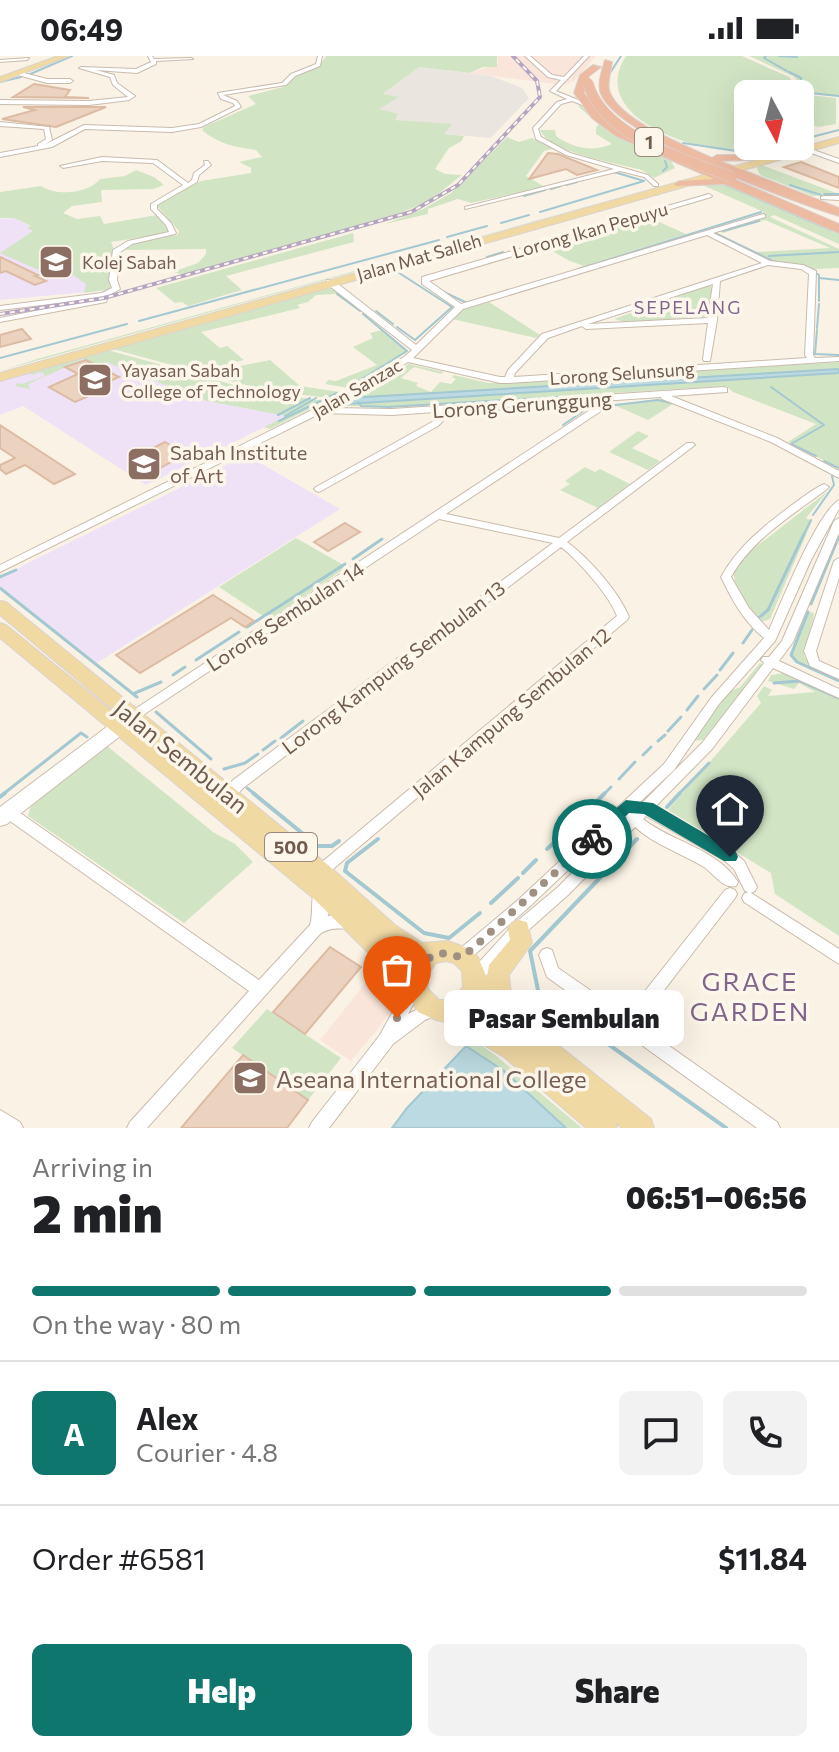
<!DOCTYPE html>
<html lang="en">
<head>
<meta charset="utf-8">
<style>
	:root { --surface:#fff; --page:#f2f2f2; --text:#202124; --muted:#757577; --line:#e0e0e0; --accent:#0f766e }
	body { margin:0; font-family:Commissioner,sans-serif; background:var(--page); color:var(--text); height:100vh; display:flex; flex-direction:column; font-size:30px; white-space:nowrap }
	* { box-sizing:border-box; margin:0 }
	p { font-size:26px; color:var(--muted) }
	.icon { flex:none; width:44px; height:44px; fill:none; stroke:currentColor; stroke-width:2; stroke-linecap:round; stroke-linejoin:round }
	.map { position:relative; height:1072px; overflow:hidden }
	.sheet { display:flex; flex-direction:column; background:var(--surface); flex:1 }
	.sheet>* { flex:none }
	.needle { width:52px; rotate:173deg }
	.fabs { position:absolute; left:734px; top:24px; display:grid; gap:16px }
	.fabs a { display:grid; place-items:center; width:80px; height:80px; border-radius:12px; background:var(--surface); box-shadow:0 8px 32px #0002; font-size:40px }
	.pin { position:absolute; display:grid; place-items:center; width:68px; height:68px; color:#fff; margin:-82px -34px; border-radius:50% 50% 50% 0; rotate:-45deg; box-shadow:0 0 8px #0007 }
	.pin .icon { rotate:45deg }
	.courier { position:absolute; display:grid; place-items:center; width:80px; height:80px; margin:-40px; border:6px solid #0f766e; border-radius:50%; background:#fff; color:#222; box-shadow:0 2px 10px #0007 }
	.bubble { position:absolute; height:56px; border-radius:12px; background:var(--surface); box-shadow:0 8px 32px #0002; font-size:26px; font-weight:800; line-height:56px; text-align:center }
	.summary em { font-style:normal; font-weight:800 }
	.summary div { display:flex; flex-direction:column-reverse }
	.summary { display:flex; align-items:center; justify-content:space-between; height:136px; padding:0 32px }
	h1 { font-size:52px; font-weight:800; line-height:60px }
	.bar { display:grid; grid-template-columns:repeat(4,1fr); gap:12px 8px; align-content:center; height:96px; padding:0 32px }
	.bar i { height:10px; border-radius:6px; background:var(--line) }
	.bar .on { background:var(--accent) }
	.bar p { grid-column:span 4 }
	.line { display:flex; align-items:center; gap:20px; padding:0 32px; border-top:2px solid var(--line) }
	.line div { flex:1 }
	.round { display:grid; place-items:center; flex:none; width:84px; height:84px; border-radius:12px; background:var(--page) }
	.cta { display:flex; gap:16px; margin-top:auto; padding:16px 32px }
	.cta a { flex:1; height:92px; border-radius:12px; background:var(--accent); color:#fff; font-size:32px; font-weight:800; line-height:92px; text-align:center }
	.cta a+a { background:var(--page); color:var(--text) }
	.status { display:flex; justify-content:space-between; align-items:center; height:56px; padding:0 40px; background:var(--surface); direction:ltr }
	.status svg { height:22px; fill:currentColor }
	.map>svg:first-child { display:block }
	.commercial { fill:#f9e5da }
	.industrial { fill:#eae5df }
	.education { fill:#efe2f6 }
	.green { fill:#d1e5c5 }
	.water { fill:#bcdae1; stroke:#a3c8d1; stroke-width:2 }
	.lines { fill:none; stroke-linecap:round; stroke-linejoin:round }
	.stream-far2 { stroke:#a3c8d1; stroke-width:2 }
	.stream-far1 { stroke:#a3c8d1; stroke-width:3 }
	.stream { stroke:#a3c8d1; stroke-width:4 }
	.building { fill:#ecd3bf; stroke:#ddbba2; stroke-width:2 }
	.street-casing { stroke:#cabbac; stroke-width:2 }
	.secondary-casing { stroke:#cebdad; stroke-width:2 }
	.primary-casing { stroke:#dad4d1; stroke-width:2 }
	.highway-casing { stroke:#dad4d1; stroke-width:2 }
	.street { fill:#fff; fill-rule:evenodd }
	.secondary { fill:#fff; fill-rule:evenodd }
	.primary { fill:#f1d9a4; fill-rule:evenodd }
	.highway { fill:#edbaa2; fill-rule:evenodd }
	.rail-casing { stroke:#b6a5c2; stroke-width:4 }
	.rail { stroke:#fdf7eb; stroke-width:2; stroke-dasharray:5; stroke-linecap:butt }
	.highway-bridge-casing { stroke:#dad4d1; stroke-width:11; stroke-linecap:butt }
	.highway-bridge { stroke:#edbaa2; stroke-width:10 }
	.route { fill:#0f766e }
	.done { stroke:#a09082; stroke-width:8; stroke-dasharray:0 14.4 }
	.labels { text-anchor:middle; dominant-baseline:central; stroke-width:7; stroke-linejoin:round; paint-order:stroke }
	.shield { fill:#fdf7eb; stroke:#9a8a7c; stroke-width:2 }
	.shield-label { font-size:18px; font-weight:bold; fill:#705b4d }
	.far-street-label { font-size:18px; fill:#705b4d; stroke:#fdf7eb }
	.far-education-label { font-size:18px; fill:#785e54; stroke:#fdf7eb; text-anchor:start }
	.far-neighbourhood-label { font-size:18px; letter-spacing:2px; fill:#81658c; stroke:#fdf7eb }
	.street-label { font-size:20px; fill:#705b4d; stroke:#fdf7eb }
	.education-label { font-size:20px; fill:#785e54; stroke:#fdf7eb; text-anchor:start }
	.near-street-label { font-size:24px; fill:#705b4d; stroke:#fdf7eb }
	.near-education-label { font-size:24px; fill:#785e54; stroke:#fdf7eb; text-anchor:start }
	.near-neighbourhood-label { font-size:26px; letter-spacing:2px; fill:#81658c; stroke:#fdf7eb }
</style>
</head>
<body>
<div class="status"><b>06:49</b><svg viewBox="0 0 49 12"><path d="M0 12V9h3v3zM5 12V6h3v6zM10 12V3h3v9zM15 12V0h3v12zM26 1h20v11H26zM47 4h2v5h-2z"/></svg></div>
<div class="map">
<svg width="839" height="1072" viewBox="0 0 839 1072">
	<rect width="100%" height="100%" fill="#faf3e5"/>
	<g class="commercial">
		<polygon points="497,0 596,0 574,25 563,29 470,17 498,8"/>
		<polygon points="372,919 394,932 390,939 400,945 351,1005 320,984"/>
	</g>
	<polygon class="industrial" points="419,11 491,20 522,32 529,42 491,82 443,78 451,69 394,64 397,59 377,53 397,42 382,39"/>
	<g class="education">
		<polygon points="14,162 32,171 115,192 110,224 112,231 109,234 0,244 0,163"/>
		<polygon points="86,298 207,345 287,360 146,429 23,350 0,359 0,323"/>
		<polygon points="246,399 340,453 97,607 0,530 0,522 24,509"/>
	</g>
	<g class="green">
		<path d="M326,0H497V11H483L470,17L419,11L383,38L399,41L379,53L398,58L395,64L452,68L444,78L464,80L462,85L449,92L435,113L445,118L462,119L429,145L381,165L185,219L172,216L198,207L206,198V193L124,194L140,185L177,179L179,175L157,150L161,145L201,125L251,117V112L239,106L262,101L256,94C237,92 216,87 202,74L204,71L256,48L248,40L283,31L282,27C295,18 319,14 326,0Z"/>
		<path d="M626,0H742L789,21L793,26L792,34L799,38H748V90H769C759,92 749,95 738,95C693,95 587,61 626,0Z"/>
		<polygon points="749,0 839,0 839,41 800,36 797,24 793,20"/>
		<polygon points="800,38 836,42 836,68 818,71 800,65"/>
		<path d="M582,49C603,76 641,91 671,105L675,112L654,122L642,114C617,107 550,97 540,74H555L556,80C575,93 592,96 612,88L596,78V71L599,69L578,50Z"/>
		<polygon points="507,81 519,86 532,82 553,93 544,95 526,120 545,131 471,147 458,143 428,153 428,158 385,168 423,153 451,137"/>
		<polygon points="761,109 839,138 813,140 760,119 757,112"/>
		<path d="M136,114L154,121L164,129L153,133L101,134L102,146L72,150L63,157L77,163L100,160L104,168L157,159L170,177L111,186C118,199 107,218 112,233L84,237L86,228L73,219L36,213L0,197L33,175L27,172L31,170L14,162H0V136L41,130C58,141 89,137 100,123L125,120Z"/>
		<polygon points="678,125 0,315 37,303"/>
		<polygon points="712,127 724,128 839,177 839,188 774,159 770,161 839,193 839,212 813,213 769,205 714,178 757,196 830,192 765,164 723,177 718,175 764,160 759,158 764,156 700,128"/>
		<polygon points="646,160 686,178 584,210 570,205 543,190"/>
		<polygon points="353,177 354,186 226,220 242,234 188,250 182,246 175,247 156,232"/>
		<polygon points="707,230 713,231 708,261 625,266 614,263"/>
		<polygon points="331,231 362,255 336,238 316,239 308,246 297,249 300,252 201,276 220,292 227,290 244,304 227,308 230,312 270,304 300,330 340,336 328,342 264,334 109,292"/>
		<polygon points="489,246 540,279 536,282 452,263 462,254"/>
		<polygon points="362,257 408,295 349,332 325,328 328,324 336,325 377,309 353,291 373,282 370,277 382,274"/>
		<polygon points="104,293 260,336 325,345 270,373 264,371 286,360 207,345 106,306 97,310 84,303 28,328 30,333 15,330 17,327 22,328 45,320 42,316 32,319 29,315"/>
		<polygon points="839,306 839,313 348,342 409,308 444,316 441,318 414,311 401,322 418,327 416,330 431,336 440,326 451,328 456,323 452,321 454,319 488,327 506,327"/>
		<polygon points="839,317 839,412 788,386 816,368 733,336 726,330 388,351 347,350 341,347"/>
		<polygon points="659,343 673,348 648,364 614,349"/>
		<polygon points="638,375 649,380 632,392 660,405 648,414 609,396"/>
		<polygon points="585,411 595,416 600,413 630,428 598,452 560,434 570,428 565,425"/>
		<polygon points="828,435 806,462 812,465 770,563 761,566 736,533 733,514 748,497"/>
		<polygon points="296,482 347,511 269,564 219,531"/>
		<polygon points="813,556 814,559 804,600 809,607 839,623 839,626 800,609 791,601 807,557"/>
		<polygon points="760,607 764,609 703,684 687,685 727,637 740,631"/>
		<polygon points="784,617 839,640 839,880 775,838 771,817 668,754 761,647 757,640 764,630 772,634 768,640 815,636 799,627 794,633 768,625 771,619"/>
		<polygon points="107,690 213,776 235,788 253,806 184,867 28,760 31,749"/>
		<polygon points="267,953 341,1002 308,1044 232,992"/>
		<polygon points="472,983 495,999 582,1072 566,1072 504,1015 466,990"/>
	</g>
	<g class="water">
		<polygon points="839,313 839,317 347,348 341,346 348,342"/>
		<polygon points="466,990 504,1015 566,1072 392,1072 407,1052"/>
	</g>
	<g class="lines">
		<g class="stream-far2">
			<polyline points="766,0 764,2 787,15"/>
			<polyline points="779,0 797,1"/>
			<polyline points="789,16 801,22 800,36 839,40"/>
			<polyline points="610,17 621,0"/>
			<polyline points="28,19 72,0"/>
			<polyline points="0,26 21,21"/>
			<polyline points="800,84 839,74"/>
			<polyline points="683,87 743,96 773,90"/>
			<polyline points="663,115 667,111 665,105"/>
			<polyline points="614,116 644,125"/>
			<polyline points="724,128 831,174"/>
			<polyline points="566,129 577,126"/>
			<polyline points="790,129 821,139"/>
			<polyline points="551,133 561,130"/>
			<polyline points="824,138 839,138"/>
			<polyline points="524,140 545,134"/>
			<polyline points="540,156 644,125"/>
			<polyline points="501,167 529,159"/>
			<polyline points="723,175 759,165"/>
			<polyline points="717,178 777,207"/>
			<polyline points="447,181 487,170"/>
			<polyline points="769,200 839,196"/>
			<polyline points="487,201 503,196"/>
			<polyline points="804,210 819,219 819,245"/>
			<polyline points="393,213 452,251 415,284 397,271"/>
			<polyline points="578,213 761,156"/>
			<polyline points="819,222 839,224"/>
			<polyline points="442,235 467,247"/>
			<polyline points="337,238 360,255"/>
			<polyline points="376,255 393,268"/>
			<polyline points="139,265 439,184"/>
			<polyline points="817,272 819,248"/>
			<polyline points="817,274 815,298 839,299"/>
			<polyline points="0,302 127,268"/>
			<polyline points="349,331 407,295 363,258"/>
			<polyline points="771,331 824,369 791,388 816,400"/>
			<polyline points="358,346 361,350 388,351 574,340"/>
			<polyline points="615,349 658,344 671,347"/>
			<polyline points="562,351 579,350 585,354 563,369"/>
			<polyline points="498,354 552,351"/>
			<polyline points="472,355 488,354"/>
			<polyline points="278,359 310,342"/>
			<polyline points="285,360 316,342"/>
			<polyline points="279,365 337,337"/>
			<polyline points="824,405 839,412"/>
			<polyline points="813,459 834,429 832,420"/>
			<polyline points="803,480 811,464"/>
		</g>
		<g class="stream-far1">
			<polyline points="353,503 382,483"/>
			<polyline points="0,521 16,514"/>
			<polyline points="0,532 137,641"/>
			<polyline points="811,548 839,480"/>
			<polyline points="808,556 791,599 797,606 839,625"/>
			<polyline points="756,564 768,554 804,478"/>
			<polyline points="247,571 345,508"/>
			<polyline points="743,587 752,574"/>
			<polyline points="196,604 239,576"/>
			<polyline points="720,614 733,597"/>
			<polyline points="173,619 185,611"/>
			<polyline points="774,627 800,625 839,642"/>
			<polyline points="704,633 717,619"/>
			<polyline points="135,637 161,626"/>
			<polyline points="687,654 698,640"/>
			<polyline points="156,656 211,703"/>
			<polyline points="668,675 681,661"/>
			<polyline points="281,682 303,665"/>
			<polyline points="658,685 665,679"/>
			<polyline points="263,694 275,685"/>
			<polyline points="643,699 651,691"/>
			<polyline points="224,713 245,707 258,698"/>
			<polyline points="619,723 635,706"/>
			<polyline points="247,732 256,739"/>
			<polyline points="2,739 81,677 87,681"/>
			<polyline points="603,739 611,731"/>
			<polyline points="678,739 709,707"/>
		</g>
		<g class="stream">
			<polyline points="253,737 318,790 332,790 339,785"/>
			<polyline points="0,741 5,737"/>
			<polyline points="596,746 605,737"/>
			<polyline points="667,751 680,737"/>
			<polyline points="577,764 589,753"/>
			<polyline points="378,783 347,807 345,815 424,877 449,882 480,857"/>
			<polyline points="637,783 530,895 539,939 726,1072"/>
			<polyline points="547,793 569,773"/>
			<polyline points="523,817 536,804"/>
			<polyline points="491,847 518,822"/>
		</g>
	</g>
	<g class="building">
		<polygon points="34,28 70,34 65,41 89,42 13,41"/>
		<polygon points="106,51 56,71 2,63 35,54 23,51"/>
		<polygon points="548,97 558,98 597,114 577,119 566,113 529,123"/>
		<polygon points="801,106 839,121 839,132 784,111"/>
		<polygon points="0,201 38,219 35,220 46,225 35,229 6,215 0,217"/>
		<polygon points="22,273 31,283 0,291 0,279"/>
		<polygon points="86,304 119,321 88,335 94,338 75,346 49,331 78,318 65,311"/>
		<polygon points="0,369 75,418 54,428 25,409 6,418 0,413 0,409 15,402 0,392"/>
		<polygon points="165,386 185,398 155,415 134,402"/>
		<polygon points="345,467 360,476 328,495 314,486"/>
		<polygon points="213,539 254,565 245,571 231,562 140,617 116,599"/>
		<polygon points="330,891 361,911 305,978 273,956"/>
		<polygon points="243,999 308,1044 287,1072 181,1072"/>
	</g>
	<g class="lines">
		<g class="street-casing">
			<g id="street">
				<polygon points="148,0 152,0 154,3 191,2 193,3 156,5 156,8 137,17 96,14 114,19 117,27 135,40 129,44 89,49 0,48 0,44 89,45 128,41 113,29 110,21 79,12 81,11 136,13 151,6"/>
				<polygon points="318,0 322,0 320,10 295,20 286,29 223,39 237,45 241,51 201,71 172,76 85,73 52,91 0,101 0,97 38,90 38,88 46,83 44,73 0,70 0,66 49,71 52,84 44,89 84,69 172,72 199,68 235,50 233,47 221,43 218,37 282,27 291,18 316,8"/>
				<polygon points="525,0 530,0 552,19 564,21 584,0 589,0 556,35 588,48 585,50 572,45 561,48 538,73 541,81 570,97 648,119 658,128 658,130 654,130 644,121 620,115 465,153 465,151 614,113 566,99 536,83 533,72 557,46 567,43 550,35 561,24 548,21"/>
				<polygon points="29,2 27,4 0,6 0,4"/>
				<polygon points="20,16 47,23 70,23 73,25 70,27 47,27 18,19"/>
				<polygon points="805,91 839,103 839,107 803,94 803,92"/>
				<polygon points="102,101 157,104 188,127 192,124 194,117 205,109 204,105 208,105 211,109 199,119 197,126 157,149 157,153 171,167 176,177 175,178 132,188 119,197 117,224 120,233 108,240 106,246 0,266 0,262 100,242 0,254 0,250 102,237 112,232 109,224 113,194 128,185 169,176 166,169 151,153 151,148 183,129 153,107 102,105 63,112 60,110"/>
				<path d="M709,138L712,140L711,141L429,225L461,248L763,158L765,159V161L713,177L770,205L803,209L816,215L813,299L815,302L839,301V305L509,327H500L408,306L331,352L392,353L724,331L727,332V336L671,340L777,382L839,415V422L771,386L662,343L661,341L601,345V355L446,458L559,482L687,387H693L695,389L567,486C589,502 619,536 629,561L627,564L326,819L321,821L316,819L314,815L316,811L617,560C609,539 579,505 561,491L243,732C237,738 233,746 223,743L221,739L233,724L553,487L439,463L137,663H129L127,660L129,657L593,352L592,345L444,355L446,362L438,370L319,436L316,435L314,433L316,431L432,366L436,362L435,356L392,359L321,357L0,516V509L330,345L404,301L412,294L327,228V224H333L416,289L455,251L422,228V221ZM707,179L762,207L542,278L508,314L505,321H500L413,302L463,253ZM768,209L801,213L809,218L805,299L807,302L514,321L515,317L548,282L582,270L586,273L708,267L703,303L704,305H710L717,264L720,225ZM713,228L708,262L588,268Z"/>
				<polygon points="823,140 839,140 839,144 821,143 821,141"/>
				<path d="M824,428L829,431L827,433C793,459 753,482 731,521L749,552L769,574C781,547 817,457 839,444V453L811,504L775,585L719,648L674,714L640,746H643L702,687L764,607L761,604L763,601H769L782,585L834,465L839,462V477L793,586L779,605L839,633V642L773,612L712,693L654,752L735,797L744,805L757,831L755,835L751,837L839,893V908L744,846L742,842L744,838L748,836L745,835L734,813L725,805L646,760L643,763C672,786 718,793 738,826L736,830C723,833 714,818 704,811C681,797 655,789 635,771L568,839L524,878L481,925L476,927L471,925L468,920L471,915L514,868L558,831L627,762L625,760L528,852L466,906L461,908L456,906L453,901L456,896L518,844L664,708L711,642L764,582C744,566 732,544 721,521C738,490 764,470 792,449C802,442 813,433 824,428Z"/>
				<polygon points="839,502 839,522 816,595 819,605 839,614 839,623 810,610 804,595 834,505"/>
				<path d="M8,751L13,752L259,924L310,869C314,856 310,843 315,833L320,831L325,833L327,837L328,860H350L355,861L357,866L355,871C342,875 336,869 321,877L147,1072H127L130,1066L249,935L3,760L1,756L3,752Z"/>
				<polygon points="730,832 735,834 737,838 735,842 638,968 777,1066 780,1072 757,1072 547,921 539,899 542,894 547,892 552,894 558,912 626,959 725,834"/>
				<polygon points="414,924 419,926 422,931 408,958 435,945 441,947 443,952 441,957 425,964 393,988 329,1072 309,1072 312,1066 380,979 409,926"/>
				<polygon points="0,1054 20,1066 23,1072 0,1072"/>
			</g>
		</g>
		<g class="secondary-casing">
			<polygon id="secondary" points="118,665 124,667 127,672 124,677 7,768 0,770 0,751 112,667"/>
		</g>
		<g class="primary-casing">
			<g id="primary">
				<polygon points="58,0 69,0 0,26 0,21"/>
				<polygon points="839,81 839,87 0,325 0,317"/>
				<path d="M0,545L6,546L328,809L395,869L422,887L448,885L467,892L478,901L487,922L489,909L510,884L508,873L511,866L519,864L527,866L532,887L509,919L511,939L518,957L651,1063L654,1072H622L615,1066L617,1072H586L504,1001L446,966L436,964L418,956L404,932L313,842L0,582V567L6,569L220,743L0,559ZM394,892L411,904L409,907ZM446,905L454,907L462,915L463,931L452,944H439L428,933L427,919L436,907ZM479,946L508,977L472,956Z"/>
			</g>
		</g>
		<g class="highway-casing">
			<g id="highway">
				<path d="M605,4L612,6C611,16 606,28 610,37C622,66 685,89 712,102L717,99H755V103L751,104L720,105L839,152V160C790,145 624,83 602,40C596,30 602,15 605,4Z"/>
				<polygon points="593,9 601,11 589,20 584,37 600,58 624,76 839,168 839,177 725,128 676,130 674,128 680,125 714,123 616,80 592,62 574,37 580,19"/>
			</g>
		</g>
		<use href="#street" class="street"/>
		<use href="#secondary" class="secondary"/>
		<use href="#primary" class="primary"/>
		<use href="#highway" class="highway"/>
		<g class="rail-casing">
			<polyline id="rail" points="0,258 104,242 411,156 458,129 540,41 537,25 513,0"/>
		</g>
		<use href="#rail" class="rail"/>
		<g class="highway-bridge-casing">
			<path id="highway-bridge" d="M588,27C602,80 685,103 732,121"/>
		</g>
		<use href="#highway-bridge" class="highway-bridge"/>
	</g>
	<polygon class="route" points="626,744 653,747 736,796 738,801 736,805 724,805 644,758 629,757 598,787 586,787 586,778"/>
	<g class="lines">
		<polyline class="done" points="397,962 414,931 415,914 422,905 441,897 461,901 472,893 592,783"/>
	</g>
	<defs>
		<g id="university-square" transform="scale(1.8)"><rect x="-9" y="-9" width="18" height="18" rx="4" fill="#8d6e63" stroke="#fdf7eb"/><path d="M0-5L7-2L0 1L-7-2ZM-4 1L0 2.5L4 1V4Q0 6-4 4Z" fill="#fff"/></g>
	</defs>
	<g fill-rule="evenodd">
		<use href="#university-square" x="56" y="206"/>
		<use href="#university-square" x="95" y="324"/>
		<use href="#university-square" x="144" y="408"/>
		<use href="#university-square" x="250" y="1022"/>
	</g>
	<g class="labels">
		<g class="shield">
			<rect x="635" y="72" width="28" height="28" rx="6"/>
			<rect x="265" y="777" width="52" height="28" rx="6"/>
		</g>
		<g class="shield-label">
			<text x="649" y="86">1</text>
			<text x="291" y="791">500</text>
		</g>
		<g class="far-street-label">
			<text transform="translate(590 174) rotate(-16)">Lorong Ikan Pepuyu</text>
			<text transform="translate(419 201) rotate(-16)">Jalan Mat Salleh</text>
			<text transform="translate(622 317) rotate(-4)">Lorong Selunsung</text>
			<text transform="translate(357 332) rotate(-30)">Jalan Sanzac</text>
		</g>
		<g class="far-education-label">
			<text x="82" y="206">Kolej Sabah</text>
			<text x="121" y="314">Yayasan Sabah<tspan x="121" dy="21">College of Technology</tspan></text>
		</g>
		<g class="far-neighbourhood-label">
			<text x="688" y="251">SEPELANG</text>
		</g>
		<g class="street-label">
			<text transform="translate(522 348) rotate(-4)">Lorong Gerunggung</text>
			<text transform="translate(285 560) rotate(-33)">Lorong Sembulan 14</text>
			<text transform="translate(393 611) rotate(-37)">Lorong Kampung Sembulan 13</text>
			<text transform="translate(511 656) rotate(-40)">Jalan Kampung Sembulan 12</text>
		</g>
		<g class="education-label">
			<text x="170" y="396">Sabah Institute<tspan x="170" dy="23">of Art</tspan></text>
		</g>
		<g class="near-street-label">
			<text transform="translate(181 700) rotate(39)">Jalan Sembulan</text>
		</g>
		<g class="near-education-label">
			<text x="276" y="1022">Aseana International College</text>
		</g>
		<g class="near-neighbourhood-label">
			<text x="750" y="924">GRACE<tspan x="750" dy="30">GARDEN</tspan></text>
		</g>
	</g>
</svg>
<div class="fabs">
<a><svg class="needle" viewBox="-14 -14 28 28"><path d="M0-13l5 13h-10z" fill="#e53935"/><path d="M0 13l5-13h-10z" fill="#757577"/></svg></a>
</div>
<div class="pin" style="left:397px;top:962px;background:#ea580c"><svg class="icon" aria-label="bag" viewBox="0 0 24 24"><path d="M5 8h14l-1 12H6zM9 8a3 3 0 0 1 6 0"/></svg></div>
<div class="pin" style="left:730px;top:801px;background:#1f2937"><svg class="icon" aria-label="home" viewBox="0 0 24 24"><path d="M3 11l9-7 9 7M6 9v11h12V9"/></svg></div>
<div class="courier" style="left:592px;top:783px"><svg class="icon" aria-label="bike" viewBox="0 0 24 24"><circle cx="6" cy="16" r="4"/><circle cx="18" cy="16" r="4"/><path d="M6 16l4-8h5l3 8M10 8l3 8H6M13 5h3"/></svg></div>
<div class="bubble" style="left:444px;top:934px;width:240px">Pasar Sembulan</div>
</div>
<section class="sheet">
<div class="summary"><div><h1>2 min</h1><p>Arriving in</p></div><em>06:51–06:56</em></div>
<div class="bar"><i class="on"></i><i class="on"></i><i class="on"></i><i></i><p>On the way · 80 m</p></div>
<div class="line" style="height:144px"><b class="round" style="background:var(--accent);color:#fff">A</b><div><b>Alex</b><p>Courier · 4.8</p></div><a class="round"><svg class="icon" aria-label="chat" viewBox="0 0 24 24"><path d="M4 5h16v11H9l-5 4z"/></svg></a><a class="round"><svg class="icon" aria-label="phone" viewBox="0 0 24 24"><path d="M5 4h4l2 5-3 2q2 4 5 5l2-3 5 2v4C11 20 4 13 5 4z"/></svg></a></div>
<div class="line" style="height:104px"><div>Order #6581</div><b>$11.84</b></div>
<div class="cta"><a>Help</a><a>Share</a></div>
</section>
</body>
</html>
